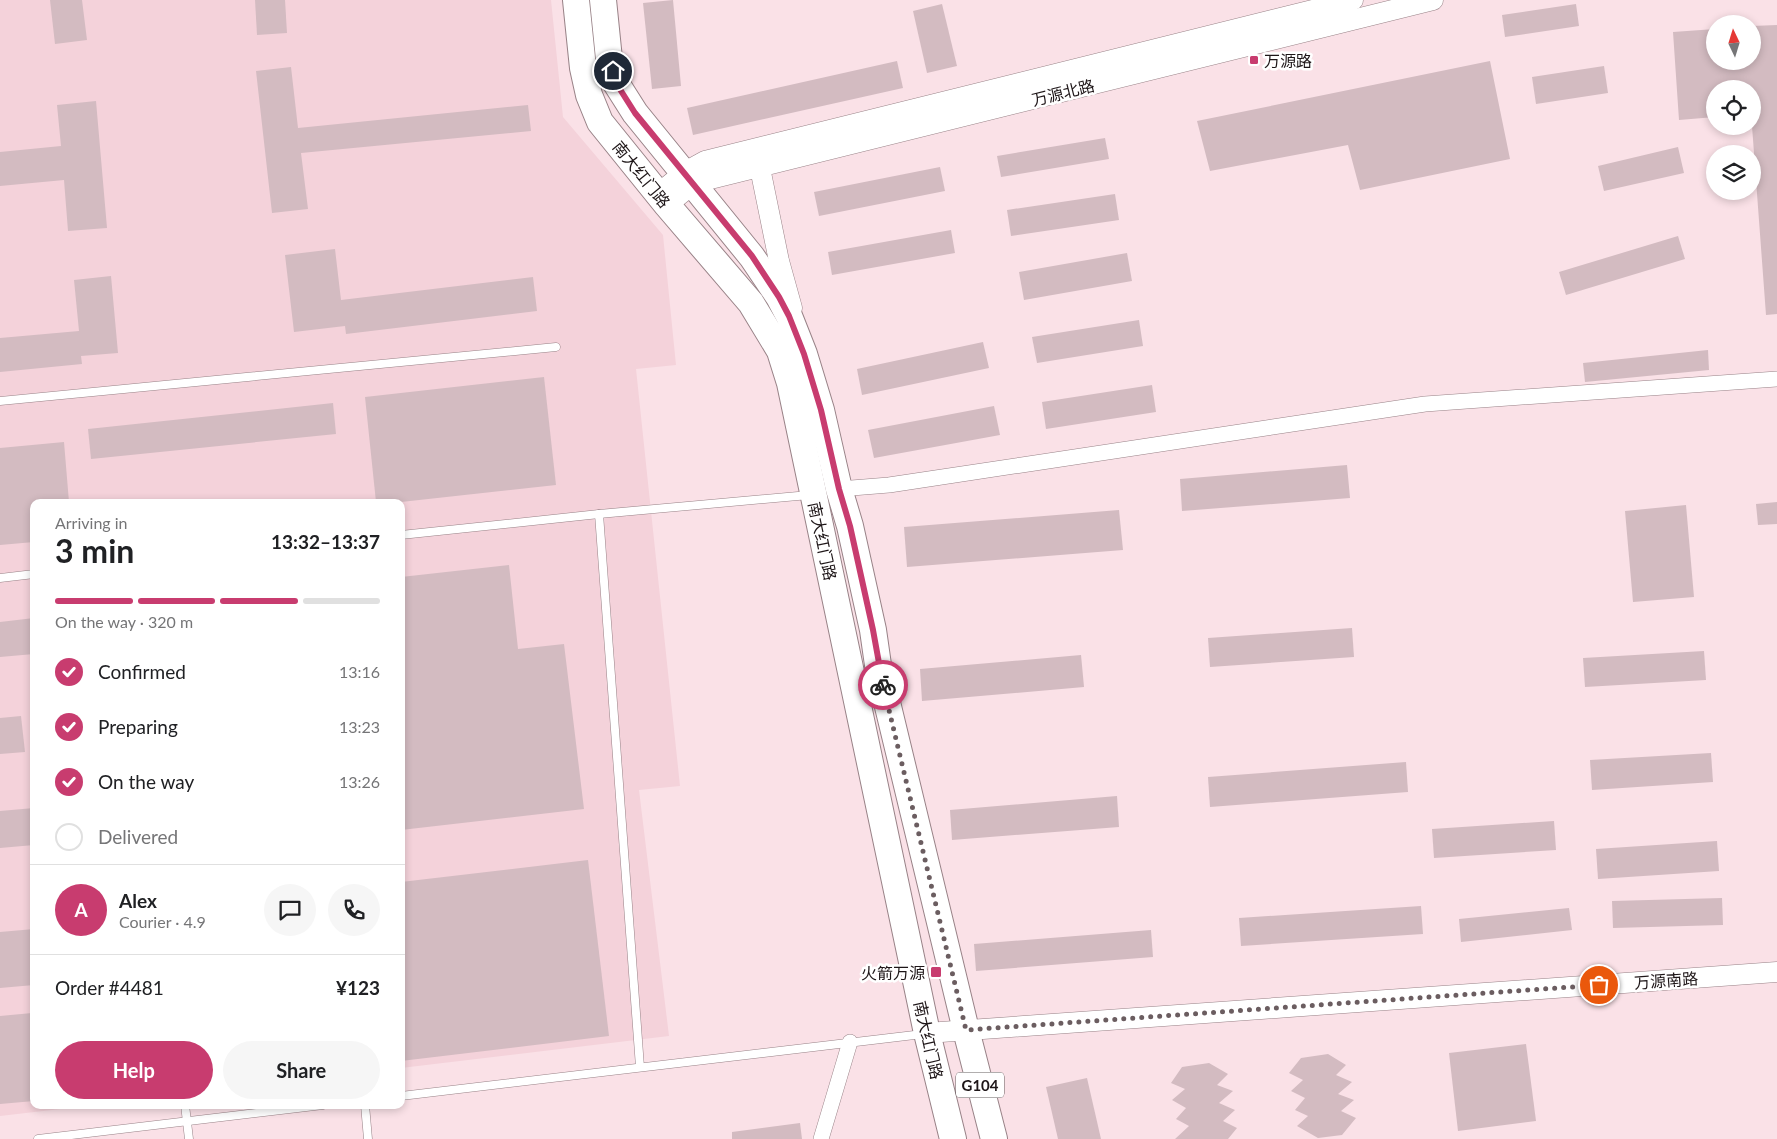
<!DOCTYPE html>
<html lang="en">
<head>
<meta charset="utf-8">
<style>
	:root { --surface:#fff; --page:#f6f6f6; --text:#202124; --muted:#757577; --line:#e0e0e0; --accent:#c83c6f }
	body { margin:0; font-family:Lato,"Noto Sans SC",sans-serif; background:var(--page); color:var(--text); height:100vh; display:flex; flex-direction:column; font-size:19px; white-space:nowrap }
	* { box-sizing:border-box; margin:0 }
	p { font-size:16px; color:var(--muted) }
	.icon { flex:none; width:28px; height:28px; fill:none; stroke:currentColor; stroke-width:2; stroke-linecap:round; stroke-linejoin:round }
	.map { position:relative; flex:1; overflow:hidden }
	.side { position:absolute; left:30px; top:499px; width:375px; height:610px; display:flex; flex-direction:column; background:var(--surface); border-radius:10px; box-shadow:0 2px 8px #0003 }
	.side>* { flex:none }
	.needle { width:32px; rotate:356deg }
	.fabs { position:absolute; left:1706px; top:15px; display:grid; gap:10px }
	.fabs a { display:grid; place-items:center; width:55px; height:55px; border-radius:50%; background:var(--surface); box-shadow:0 2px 8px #0003; font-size:25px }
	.pin { position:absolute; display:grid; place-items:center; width:42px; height:42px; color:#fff; margin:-21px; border:2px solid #fff; border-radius:50%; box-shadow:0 1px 5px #0007 }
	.courier { position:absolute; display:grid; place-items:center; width:50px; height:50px; margin:-25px; border:4px solid #c83c6f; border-radius:50%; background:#fff; color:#222; box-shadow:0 1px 6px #0007 }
	.summary em { font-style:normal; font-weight:700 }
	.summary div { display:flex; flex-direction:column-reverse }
	.summary { display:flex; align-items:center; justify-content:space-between; height:85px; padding:0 25px }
	h1 { font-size:32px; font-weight:700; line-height:38px }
	.bar { display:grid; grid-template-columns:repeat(4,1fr); gap:8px 5px; align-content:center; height:60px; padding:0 25px }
	.bar i { height:6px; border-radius:4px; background:var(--line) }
	.bar .current { background:var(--accent) }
	.bar p { grid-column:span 4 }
	.line { display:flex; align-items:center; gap:12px; padding:0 25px; border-top:1px solid var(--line) }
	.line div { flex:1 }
	.round { display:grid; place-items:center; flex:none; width:52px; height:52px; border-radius:26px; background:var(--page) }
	ol { padding:0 25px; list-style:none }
	li { display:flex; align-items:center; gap:15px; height:55px }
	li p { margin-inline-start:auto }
	li .icon { padding:5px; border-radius:50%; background:var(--accent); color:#fff; stroke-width:4 }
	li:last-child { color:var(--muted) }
	li i { width:28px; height:28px; border:2px solid var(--line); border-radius:50% }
	.cta { display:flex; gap:10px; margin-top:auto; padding:10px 25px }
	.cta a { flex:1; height:58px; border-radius:30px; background:var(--accent); color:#fff; font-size:20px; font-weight:700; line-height:58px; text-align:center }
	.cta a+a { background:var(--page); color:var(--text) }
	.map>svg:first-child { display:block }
	.built { fill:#f4d2da }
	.building { fill:#d3bbc1 }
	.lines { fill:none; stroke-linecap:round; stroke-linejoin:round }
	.lane-casing { stroke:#988287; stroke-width:9 }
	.street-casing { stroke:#988287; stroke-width:16 }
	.secondary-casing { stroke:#988287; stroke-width:21 }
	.highway-casing { stroke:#988287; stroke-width:28 }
	.lane { stroke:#fff; stroke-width:8 }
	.street { stroke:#fff; stroke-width:15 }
	.secondary { stroke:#fff; stroke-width:20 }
	.highway { stroke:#fff; stroke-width:26 }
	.done { stroke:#6b5d60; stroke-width:5; stroke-dasharray:0 9 }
	.route { stroke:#c83c6f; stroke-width:6 }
	.poi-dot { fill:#c83c6f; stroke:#fff; stroke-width:2 }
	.labels { text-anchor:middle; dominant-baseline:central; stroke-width:5; stroke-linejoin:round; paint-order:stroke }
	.shield { fill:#fff; stroke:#625c5d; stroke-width:1 }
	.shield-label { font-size:15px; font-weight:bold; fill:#1e1618 }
	.poi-label { font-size:16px; fill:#1e1618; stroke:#fff; text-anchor:start }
	.street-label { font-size:16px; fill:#1e1618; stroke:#fff }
</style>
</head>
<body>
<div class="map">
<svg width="1777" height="1139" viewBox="0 0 1777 1139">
	<rect width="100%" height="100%" fill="#fae1e7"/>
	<polygon class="built" points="0,0 551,0 563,117 663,235 676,365 636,369 680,786 639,790 669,1036 401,1068 401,502 34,502 34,1105 95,1105 0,1116"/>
	<g class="building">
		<polygon points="50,0 82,0 87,40 55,44"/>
		<polygon points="255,0 285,0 287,33 257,35"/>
		<polygon points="673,0 681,86 652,89 643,3"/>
		<polygon points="942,4 957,66 927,73 913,11"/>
		<polygon points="1576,4 1579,26 1505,37 1502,15"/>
		<polygon points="1777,25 1777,314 1766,315 1752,126 1752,89 1715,89 1715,117 1679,120 1673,32 1715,29 1715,61 1752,61 1752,26"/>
		<polygon points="897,61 903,88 693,135 687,108"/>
		<polygon points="1490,61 1510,159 1360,190 1348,145 1210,171 1197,121"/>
		<polygon points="1604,66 1608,93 1536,104 1532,77"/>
		<polygon points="291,67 298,128 528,105 531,131 301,153 308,209 272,213 256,71"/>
		<polygon points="96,101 107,228 68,231 64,180 0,186 0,152 61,146 57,105"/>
		<polygon points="1105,138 1109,159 1001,177 997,156"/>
		<polygon points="1678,147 1684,173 1604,191 1598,166"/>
		<polygon points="940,167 945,191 819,216 814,192"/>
		<polygon points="1115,194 1119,220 1011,236 1007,210"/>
		<polygon points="951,230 955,253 832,275 828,252"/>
		<polygon points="1678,236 1685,259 1566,295 1559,272"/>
		<polygon points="335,249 341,300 533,277 537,311 346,334 345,326 294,332 285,255"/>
		<polygon points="1127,253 1132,281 1024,300 1019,272"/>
		<polygon points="111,276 118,353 81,356 82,364 0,372 0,338 79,331 74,280"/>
		<polygon points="1139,320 1143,346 1037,363 1032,337"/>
		<polygon points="983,342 989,368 862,395 857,369"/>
		<polygon points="1708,350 1709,370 1585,382 1583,363"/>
		<polygon points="544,377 556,485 401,502 376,502 365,397"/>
		<polygon points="1152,385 1156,412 1046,429 1042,402"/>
		<polygon points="333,403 336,434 91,459 88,429"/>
		<polygon points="994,406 1000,435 874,458 868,430"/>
		<polygon points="64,442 69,502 34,502 34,542 0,545 0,448"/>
		<polygon points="1347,465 1350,498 1182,511 1180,479"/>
		<polygon points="1777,502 1777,524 1758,525 1756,504"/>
		<polygon points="1686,505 1694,597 1633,602 1625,511"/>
		<polygon points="1119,510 1123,550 907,567 904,527"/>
		<polygon points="509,565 518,649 564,644 584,809 401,830 401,577"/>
		<polygon points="34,618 34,654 0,657 0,622"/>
		<polygon points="1352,628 1354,657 1210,667 1208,638"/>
		<polygon points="1704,651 1706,680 1585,687 1583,658"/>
		<polygon points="1081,655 1084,687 922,701 920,669"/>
		<polygon points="21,716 25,752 0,754 0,718"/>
		<polygon points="1711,753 1713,782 1592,790 1590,760"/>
		<polygon points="1406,762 1408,792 1210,807 1208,777"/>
		<polygon points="1117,796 1119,827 952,840 950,810"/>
		<polygon points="34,808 34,845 0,848 0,811"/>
		<polygon points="1554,821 1556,850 1434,858 1432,829"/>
		<polygon points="1717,841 1719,871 1598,879 1596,849"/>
		<polygon points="588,860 609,1036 401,1061 401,882"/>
		<polygon points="1722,898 1723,925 1613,928 1612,901"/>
		<polygon points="1421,906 1423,934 1241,946 1239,918"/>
		<polygon points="1569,908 1572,930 1461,942 1459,919"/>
		<polygon points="34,929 34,985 0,988 0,932"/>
		<polygon points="1151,930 1153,957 976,971 974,944"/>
		<polygon points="32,1013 34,1033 34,1101 0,1104 0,1016"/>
		<polygon points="1526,1044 1536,1121 1458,1131 1449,1053"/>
		<polygon points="1328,1054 1346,1065 1336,1075 1352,1082 1338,1094 1354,1100 1341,1111 1356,1118 1342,1135 1318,1138 1297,1126 1308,1116 1295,1110 1305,1098 1291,1091 1303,1080 1289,1073 1301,1058"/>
		<polygon points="1209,1063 1228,1074 1217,1085 1233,1091 1219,1103 1235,1110 1223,1121 1237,1128 1228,1139 1175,1139 1189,1126 1176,1119 1186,1108 1172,1100 1185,1089 1171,1083 1182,1067"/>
		<polygon points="1087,1078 1101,1139 1058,1139 1046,1087"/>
		<polygon points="800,1123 802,1139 732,1139 732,1132"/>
	</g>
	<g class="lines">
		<g class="lane-casing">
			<g id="lane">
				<polyline points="0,401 556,347"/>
				<polyline points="599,514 809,495"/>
				<polyline points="401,535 599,514 640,1067"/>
				<polyline points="0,578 34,574"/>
				<polyline points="401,1096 923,1034"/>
				<polyline points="185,1105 189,1139"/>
				<polyline points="365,1105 368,1139"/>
				<polyline points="38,1139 323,1105"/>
			</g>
		</g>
		<g class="street-casing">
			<g id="street">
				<polyline points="839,489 889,485 1425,404 1777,379"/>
				<polyline points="821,1139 850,1042"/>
			</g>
		</g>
		<g class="secondary-casing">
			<g id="secondary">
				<polyline points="760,168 779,261 792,308"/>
				<polyline points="658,194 685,172 705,161 1353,0"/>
				<polyline points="667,205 694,183 1433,0"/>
				<polyline points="927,1033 1777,972"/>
			</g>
		</g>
		<g class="highway-casing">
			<g id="highway">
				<polyline points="576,0 583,68 589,95 600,122 667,205 751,303 780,351 790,383 927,1033 953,1139"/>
				<polyline points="603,0 609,59 616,83 635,113 752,257 779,297 789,316 804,354 821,410 839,489 850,526 873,630 878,665 966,1030 994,1139"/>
			</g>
		</g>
		<use href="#lane" class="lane"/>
		<use href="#street" class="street"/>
		<use href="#secondary" class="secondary"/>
		<use href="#highway" class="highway"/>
	</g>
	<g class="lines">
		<polyline class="done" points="883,685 966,1030 1599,985"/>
		<polyline class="route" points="613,71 616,83 635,113 752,256 779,297 789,316 804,354 821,410 839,489 850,526 873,630 883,685"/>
	</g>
	<g class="poi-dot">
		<rect x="1249" y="55" width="10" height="10" rx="2.5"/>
		<rect x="930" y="966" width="12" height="12" rx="2.5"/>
	</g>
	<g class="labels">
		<rect class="shield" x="956" y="1072.5" width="48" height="25" rx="4"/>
		<g class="shield-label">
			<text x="980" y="1085">G104</text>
		</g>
		<g class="poi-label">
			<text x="1264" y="60">万源路</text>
			<text x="925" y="972" text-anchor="end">火箭万源</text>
		</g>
		<g class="street-label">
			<text transform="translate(1063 92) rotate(-14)">万源北路</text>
			<text transform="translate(642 174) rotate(51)">南大红门路</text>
			<text transform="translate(823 541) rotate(78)">南大红门路</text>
			<text transform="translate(1666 980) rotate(-4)">万源南路</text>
			<text transform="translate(929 1040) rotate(77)">南大红门路</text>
		</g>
	</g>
</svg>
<div class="fabs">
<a><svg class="needle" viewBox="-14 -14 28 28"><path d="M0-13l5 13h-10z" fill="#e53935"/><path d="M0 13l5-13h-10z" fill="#757577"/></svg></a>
<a><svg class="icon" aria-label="locate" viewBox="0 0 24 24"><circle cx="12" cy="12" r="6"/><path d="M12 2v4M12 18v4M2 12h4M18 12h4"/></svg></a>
<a><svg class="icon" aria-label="layers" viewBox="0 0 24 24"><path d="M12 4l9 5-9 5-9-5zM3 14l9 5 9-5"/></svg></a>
</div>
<div class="pin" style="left:1599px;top:985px;background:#ea580c"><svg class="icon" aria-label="bag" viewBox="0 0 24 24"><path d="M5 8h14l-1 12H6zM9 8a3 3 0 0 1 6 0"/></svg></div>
<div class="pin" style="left:613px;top:71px;background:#1f2937"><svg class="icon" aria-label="home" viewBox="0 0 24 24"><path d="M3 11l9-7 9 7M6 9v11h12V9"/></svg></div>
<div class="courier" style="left:883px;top:685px"><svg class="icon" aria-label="bike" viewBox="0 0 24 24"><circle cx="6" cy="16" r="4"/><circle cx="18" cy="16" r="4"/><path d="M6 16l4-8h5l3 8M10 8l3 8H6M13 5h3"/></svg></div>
<section class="side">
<div class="summary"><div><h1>3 min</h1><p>Arriving in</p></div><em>13:32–13:37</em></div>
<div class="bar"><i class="current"></i><i class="current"></i><i class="current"></i><i></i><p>On the way · 320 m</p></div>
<ol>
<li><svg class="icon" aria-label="check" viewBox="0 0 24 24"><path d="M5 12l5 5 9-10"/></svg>Confirmed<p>13:16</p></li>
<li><svg class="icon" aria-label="check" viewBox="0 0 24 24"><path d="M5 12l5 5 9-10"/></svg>Preparing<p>13:23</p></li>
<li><svg class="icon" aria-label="check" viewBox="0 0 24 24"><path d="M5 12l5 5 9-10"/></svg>On the way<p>13:26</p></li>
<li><i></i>Delivered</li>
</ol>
<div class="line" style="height:90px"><b class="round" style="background:var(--accent);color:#fff">A</b><div><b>Alex</b><p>Courier · 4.9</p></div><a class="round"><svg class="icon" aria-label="chat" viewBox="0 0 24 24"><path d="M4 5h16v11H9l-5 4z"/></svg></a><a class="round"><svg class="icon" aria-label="phone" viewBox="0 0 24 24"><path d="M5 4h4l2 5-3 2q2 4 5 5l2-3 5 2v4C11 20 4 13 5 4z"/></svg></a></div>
<div class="line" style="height:65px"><div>Order #4481</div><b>¥123</b></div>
<div class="cta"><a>Help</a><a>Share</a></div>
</section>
</div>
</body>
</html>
